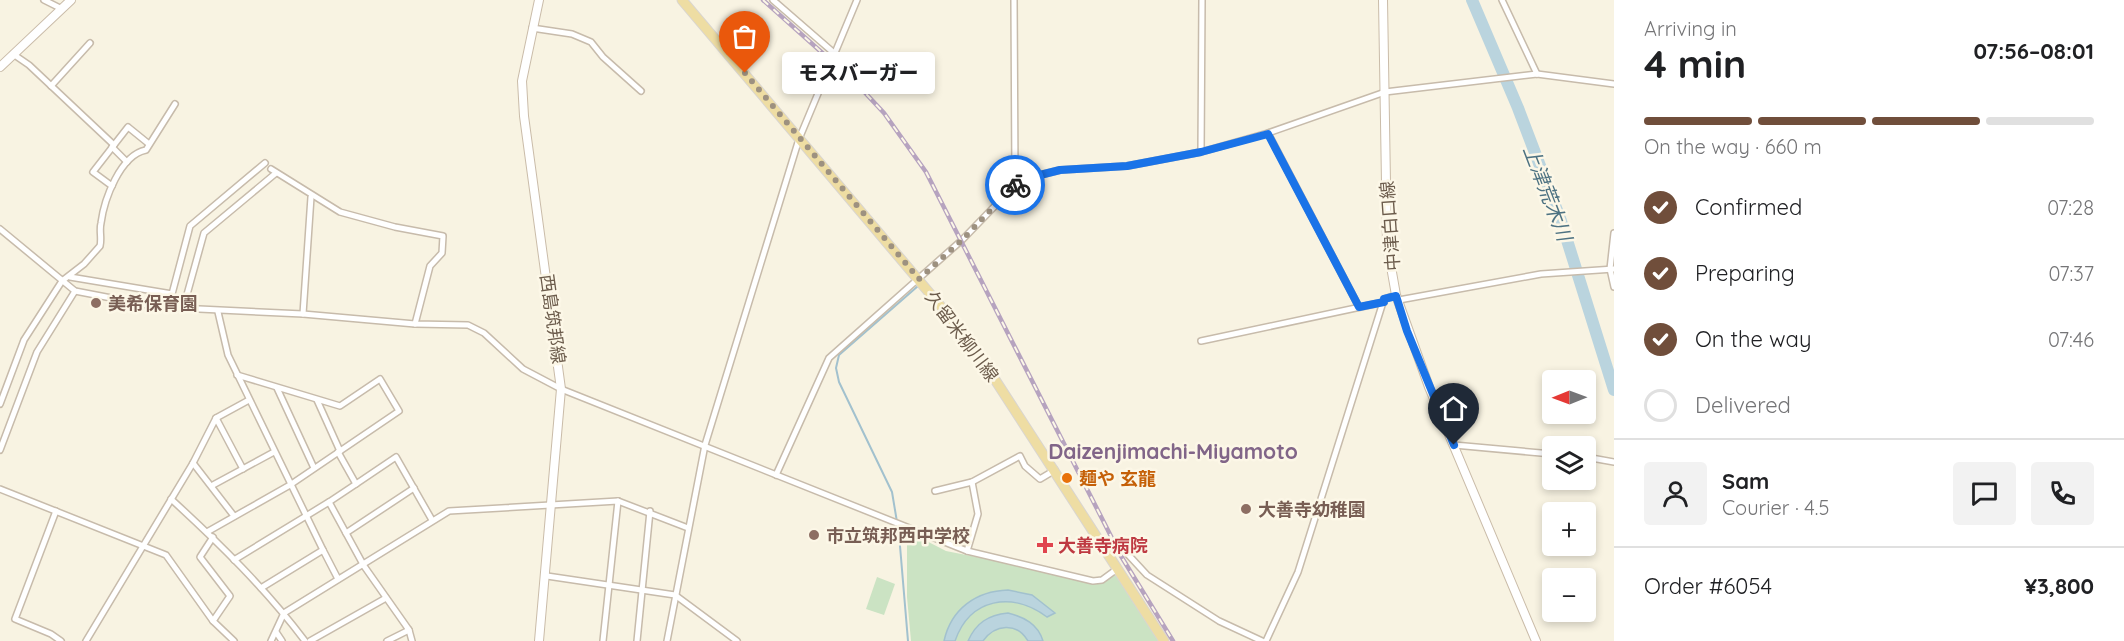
<!DOCTYPE html>
<html lang="en">
<head>
<meta charset="utf-8">
<style>
	:root { --surface:#fff; --page:#f2f2f2; --text:#202124; --muted:#757577; --line:#e0e0e0; --accent:#704e3b }
	body { margin:0; font-family:Quicksand,"Noto Sans JP",sans-serif; background:var(--page); color:var(--text); height:100vh; display:flex; flex-direction:column; font-size:22px; white-space:nowrap }
	* { box-sizing:border-box; margin:0 }
	p { font-size:20px; color:var(--muted) }
	.icon { flex:none; width:33px; height:33px; fill:none; stroke:currentColor; stroke-width:2; stroke-linecap:round; stroke-linejoin:round }
	.map { position:relative; flex:1; overflow:hidden }
	.sheet { display:flex; flex-direction:column; background:var(--surface); width:510px }
	.sheet>* { flex:none }
	.needle { width:39px; rotate:269deg }
	.tools { position:absolute; left:1542px; top:370px; display:grid; gap:12px }
	.tools a { display:grid; place-items:center; width:54px; height:54px; border-radius:6px; background:var(--surface); box-shadow:0 3px 9px #0003; font-size:30px }
	.pin { position:absolute; display:grid; place-items:center; width:51px; height:51px; color:#fff; margin:-62px -26px; border-radius:50% 50% 50% 0; rotate:-45deg; box-shadow:0 0 6px #0007 }
	.pin .icon { rotate:45deg }
	.courier { position:absolute; display:grid; place-items:center; width:60px; height:60px; margin:-30px; border:4px solid #1a73e8; border-radius:50%; background:#fff; color:#222; box-shadow:0 2px 8px #0007 }
	.bubble { position:absolute; height:42px; border-radius:6px; background:var(--surface); box-shadow:0 3px 9px #0003; font-size:20px; font-weight:800; line-height:42px; text-align:center }
	.overview em { font-style:normal; font-weight:800 }
	.overview div { display:flex; flex-direction:column-reverse }
	.overview { display:flex; align-items:center; justify-content:space-between; height:102px; padding:0 30px }
	h1 { font-size:39px; font-weight:800; line-height:45px }
	.bar { display:grid; grid-template-columns:repeat(4,1fr); gap:9px 6px; align-content:center; height:72px; padding:0 30px }
	.bar i { height:8px; border-radius:4px; background:var(--line) }
	.bar .on { background:var(--accent) }
	.bar p { grid-column:span 4 }
	.line { display:flex; align-items:center; gap:15px; padding:0 30px; border-top:2px solid var(--line) }
	.line div { flex:1 }
	.round { display:grid; place-items:center; flex:none; width:63px; height:63px; border-radius:6px; background:var(--page) }
	ol { padding:0 30px; list-style:none }
	li { display:flex; align-items:center; gap:18px; height:66px }
	li p { margin-inline-start:auto }
	li .icon { padding:6px; border-radius:50%; background:var(--accent); color:#fff; stroke-width:4 }
	li:last-child { color:var(--muted) }
	li i { width:33px; height:33px; border:3px solid var(--line); border-radius:50% }
	main { display:flex; flex:1; min-height:0 }
	.map>svg:first-child { display:block }
	.green { fill:#cbe3c3 }
	.water { fill:#bad4de; stroke:#a2c1ce; stroke-width:1.5 }
	.lines { fill:none; stroke-linecap:round; stroke-linejoin:round }
	.stream { stroke:#a2c1ce; stroke-width:2 }
	.river { stroke:#bad4de; stroke-width:12 }
	.minor-casing { stroke:#c7bbab; stroke-width:8 }
	.secondary-casing { stroke:#cabca9; stroke-width:10 }
	.primary-casing { stroke:#d9d5d0; stroke-width:11 }
	.minor { stroke:#fff; stroke-width:5 }
	.secondary { stroke:#fff; stroke-width:8 }
	.primary { stroke:#eedda3; stroke-width:9 }
	.rail-casing { stroke:#b6a3bf; stroke-width:4.5 }
	.rail { stroke:#fcf7e7; stroke-width:2; stroke-dasharray:7; stroke-linecap:butt }
	.done { stroke:#9d9180; stroke-width:6; stroke-dasharray:0 10.8 }
	.route { stroke:#1a73e8; stroke-width:8 }
	.education-dot { fill:#8d6e63; stroke:#fcf7e7; stroke-width:2 }
	.food-dot { fill:#e8710a; stroke:#fcf7e7; stroke-width:2 }
	.health-dot { fill:#e0444e; stroke:#fcf7e7; stroke-width:2 }
	.labels { text-anchor:middle; dominant-baseline:central; stroke-width:5; stroke-linejoin:round; paint-order:stroke }
	.street-label { font-size:18px; fill:#6c5c4c; stroke:#fcf7e7 }
	.education-label { font-size:18px; font-weight:bold; fill:#785e54; stroke:#fcf7e7; text-anchor:start }
	.food-label { font-size:18px; font-weight:bold; fill:#c56008; stroke:#fcf7e7; text-anchor:start }
	.health-label { font-size:18px; font-weight:bold; fill:#be3a42; stroke:#fcf7e7; text-anchor:start }
	.water-label { font-size:20px; font-style:italic; fill:#4d7282; stroke:#fcf7e7 }
	.quarter-label { font-size:21px; font-weight:bold; fill:#816588; stroke:#fcf7e7 }
</style>
</head>
<body>
<main>
<div class="map">
<svg width="1614" height="641" viewBox="0 0 1614 641">
	<rect width="100%" height="100%" fill="#f8f3e2"/>
	<g class="green">
		<polygon points="907,531 946,551 1102,582 1116,575 1160,641 911,641 907,597"/>
		<polygon points="877,577 895,584 884,615 866,609"/>
	</g>
	<g class="water">
		<path d="M1008,590L1032,595L1055,613L1047,617C1012,591 970,598 955,641H944C951,609 976,591 1008,590Z"/>
		<path d="M1008,613C1024,617 1038,624 1043,641H1028C1017,622 995,624 983,641H968C976,623 988,615 1008,613Z"/>
	</g>
	<g class="lines">
		<polyline class="stream" points="908,641 899,534 892,492 839,382 836,368 839,355 918,286"/>
		<polyline class="river" points="1472,0 1518,108 1561,221 1614,390"/>
		<g class="minor-casing">
			<g id="minor">
				<polyline points="44,0 62,9"/>
				<polyline points="773,0 834,53"/>
				<polyline points="1014,0 1015,175 1020,180"/>
				<polyline points="1502,0 1537,74"/>
				<polyline points="532,28 572,34 591,42 603,57 641,91"/>
				<polyline points="13,54 29,65 114,145"/>
				<polyline points="51,86 90,43"/>
				<polyline points="1268,133 1359,307"/>
				<polyline points="112,147 127,162"/>
				<polyline points="1201,152 1202,0"/>
				<polyline points="271,169 340,212 395,227 443,236 442,253 430,266 415,324"/>
				<polyline points="112,186 93,172 128,127 149,144"/>
				<polyline points="0,229 75,291 158,307 303,314 415,324 468,325 484,333 523,369 561,389 967,551 1093,581 1102,580 1117,569"/>
				<polyline points="1614,233 1610,269 1614,287"/>
				<polyline points="70,277 172,294 190,226 265,163"/>
				<polyline points="1399,300 1541,274 1614,269"/>
				<polyline points="183,309 204,233 276,173"/>
				<polyline points="218,312 228,355 323,550 261,588"/>
				<polyline points="303,314 311,197"/>
				<polyline points="1201,341 1384,302"/>
				<polyline points="277,388 314,468"/>
				<polyline points="317,400 340,451"/>
				<path d="M0,404L24,340L62,281L84,264L100,246C102,238 99,231 101,223C104,200 120,155 146,150L175,104"/>
				<polyline points="216,418 243,469"/>
				<polyline points="1454,445 1552,454"/>
				<polyline points="0,450 37,352 75,291"/>
				<polyline points="338,452 356,484 396,457 432,520"/>
				<polyline points="1586,457 1614,462"/>
				<polyline points="193,463 234,516"/>
				<polyline points="776,475 829,358 962,240 1020,180 1060,170 1127,166 1201,152 1268,133 1385,92 1537,74 1614,84"/>
				<polyline points="356,484 329,502 364,566 409,630 412,641"/>
				<polyline points="213,485 274,452"/>
				<polyline points="0,489 166,555 213,621 234,641"/>
				<polyline points="935,491 972,482 1020,456 1025,466 1040,479 1055,470"/>
				<path d="M171,499C219,543 266,589 305,641"/>
				<polyline points="56,511 15,619 51,634 61,641"/>
				<polyline points="207,532 290,485 399,411 380,379 340,406 237,375"/>
				<polyline points="346,533 414,488"/>
				<polyline points="213,537 200,557 230,596 213,621"/>
				<polyline points="1101,543 1122,548 1147,575 1219,621 1262,641"/>
				<polyline points="323,550 338,579"/>
				<polyline points="967,551 978,514 972,482"/>
				<polyline points="234,560 329,502"/>
				<polyline points="547,576 675,595 737,641"/>
				<polyline points="276,632 282,641"/>
				<polyline points="86,641 193,463 216,418 249,400"/>
				<polyline points="271,641 284,613 449,511 618,501 688,528"/>
				<polyline points="310,641 386,598"/>
				<polyline points="387,641 409,630"/>
				<polyline points="603,641 618,501"/>
				<polyline points="637,641 650,511"/>
				<polyline points="667,641 705,445 799,139 857,0"/>
				<polyline points="1266,641 1298,572 1384,299 1396,295"/>
			</g>
		</g>
		<g class="secondary-casing">
			<g id="secondary">
				<polyline points="539,0 522,81 524,116 561,389 539,641"/>
				<polyline points="1383,0 1387,244 1396,295 1429,387 1536,641"/>
				<polyline points="0,67 71,0"/>
			</g>
		</g>
		<g class="primary-casing">
			<polyline id="primary" points="682,0 970,341 1164,641"/>
		</g>
		<use href="#minor" class="minor"/>
		<use href="#secondary" class="secondary"/>
		<use href="#primary" class="primary"/>
		<g class="rail-casing">
			<polyline id="rail" points="763,0 856,83 884,113 926,172 1121,556 1173,641"/>
		</g>
		<use href="#rail" class="rail"/>
	</g>
	<g class="lines">
		<polyline class="done" points="745,73 919,279 962,240 1015,185"/>
		<polyline class="route" points="1015,185 1020,180 1060,170 1127,166 1201,152 1268,134 1359,307 1384,302 1384,299 1396,296 1407,331 1454,445"/>
	</g>
	<g class="education-dot">
		<circle cx="96" cy="303" r="6"/>
		<circle cx="1246" cy="509" r="6"/>
		<circle cx="814" cy="535" r="6"/>
	</g>
	<circle class="food-dot" cx="1067" cy="478" r="6"/>
	<path class="health-dot" d="M1042 536h6v6h6v6h-6v6h-6v-6h-6v-6h6z"/>
	<g class="labels">
		<g class="street-label">
			<text transform="translate(1390 226) rotate(-94)">中津白口線</text>
			<text transform="translate(553 319) rotate(82)">西島筑邦線</text>
			<text transform="translate(962 336) rotate(53)">久留米柳川線</text>
		</g>
		<g class="education-label">
			<text x="108" y="303">美希保育園</text>
			<text x="1258" y="509">大善寺幼稚園</text>
			<text x="826" y="535">市立筑邦西中学校</text>
		</g>
		<g class="food-label">
			<text x="1079" y="478">麺や 玄龍</text>
		</g>
		<g class="health-label">
			<text x="1058" y="545">大善寺病院</text>
		</g>
		<g class="water-label">
			<text transform="translate(1548 193) rotate(69)">上津荒木川</text>
		</g>
		<g class="quarter-label">
			<text x="1173" y="451">Daizenjimachi-Miyamoto</text>
		</g>
	</g>
</svg>
<div class="tools">
<a><svg class="needle" viewBox="-14 -14 28 28"><path d="M0-13l5 13h-10z" fill="#e53935"/><path d="M0 13l5-13h-10z" fill="#757577"/></svg></a>
<a><svg class="icon" aria-label="layers" viewBox="0 0 24 24"><path d="M12 4l9 5-9 5-9-5zM3 14l9 5 9-5"/></svg></a>
<a>+</a>
<a>−</a>
</div>
<div class="pin" style="left:745px;top:73px;background:#ea580c"><svg class="icon" aria-label="bag" viewBox="0 0 24 24"><path d="M5 8h14l-1 12H6zM9 8a3 3 0 0 1 6 0"/></svg></div>
<div class="pin" style="left:1454px;top:445px;background:#1f2937"><svg class="icon" aria-label="home" viewBox="0 0 24 24"><path d="M3 11l9-7 9 7M6 9v11h12V9"/></svg></div>
<div class="courier" style="left:1015px;top:185px"><svg class="icon" aria-label="bike" viewBox="0 0 24 24"><circle cx="6" cy="16" r="4"/><circle cx="18" cy="16" r="4"/><path d="M6 16l4-8h5l3 8M10 8l3 8H6M13 5h3"/></svg></div>
<div class="bubble" style="left:782px;top:52px;width:153px">モスバーガー</div>
</div>
<section class="sheet">
<div class="overview"><div><h1>4 min</h1><p>Arriving in</p></div><em>07:56–08:01</em></div>
<div class="bar"><i class="on"></i><i class="on"></i><i class="on"></i><i></i><p>On the way · 660 m</p></div>
<ol>
<li><svg class="icon" aria-label="check" viewBox="0 0 24 24"><path d="M5 12l5 5 9-10"/></svg>Confirmed<p>07:28</p></li>
<li><svg class="icon" aria-label="check" viewBox="0 0 24 24"><path d="M5 12l5 5 9-10"/></svg>Preparing<p>07:37</p></li>
<li><svg class="icon" aria-label="check" viewBox="0 0 24 24"><path d="M5 12l5 5 9-10"/></svg>On the way<p>07:46</p></li>
<li><i></i>Delivered</li>
</ol>
<div class="line" style="height:108px"><a class="round"><svg class="icon" aria-label="person" viewBox="0 0 24 24"><circle cx="12" cy="8" r="4"/><path d="M4 21q1-7 8-7t8 7"/></svg></a><div><b>Sam</b><p>Courier · 4.5</p></div><a class="round"><svg class="icon" aria-label="chat" viewBox="0 0 24 24"><path d="M4 5h16v11H9l-5 4z"/></svg></a><a class="round"><svg class="icon" aria-label="phone" viewBox="0 0 24 24"><path d="M5 4h4l2 5-3 2q2 4 5 5l2-3 5 2v4C11 20 4 13 5 4z"/></svg></a></div>
<div class="line" style="height:78px"><div>Order #6054</div><b>¥3,800</b></div>
</section>
</main>
</body>
</html>
